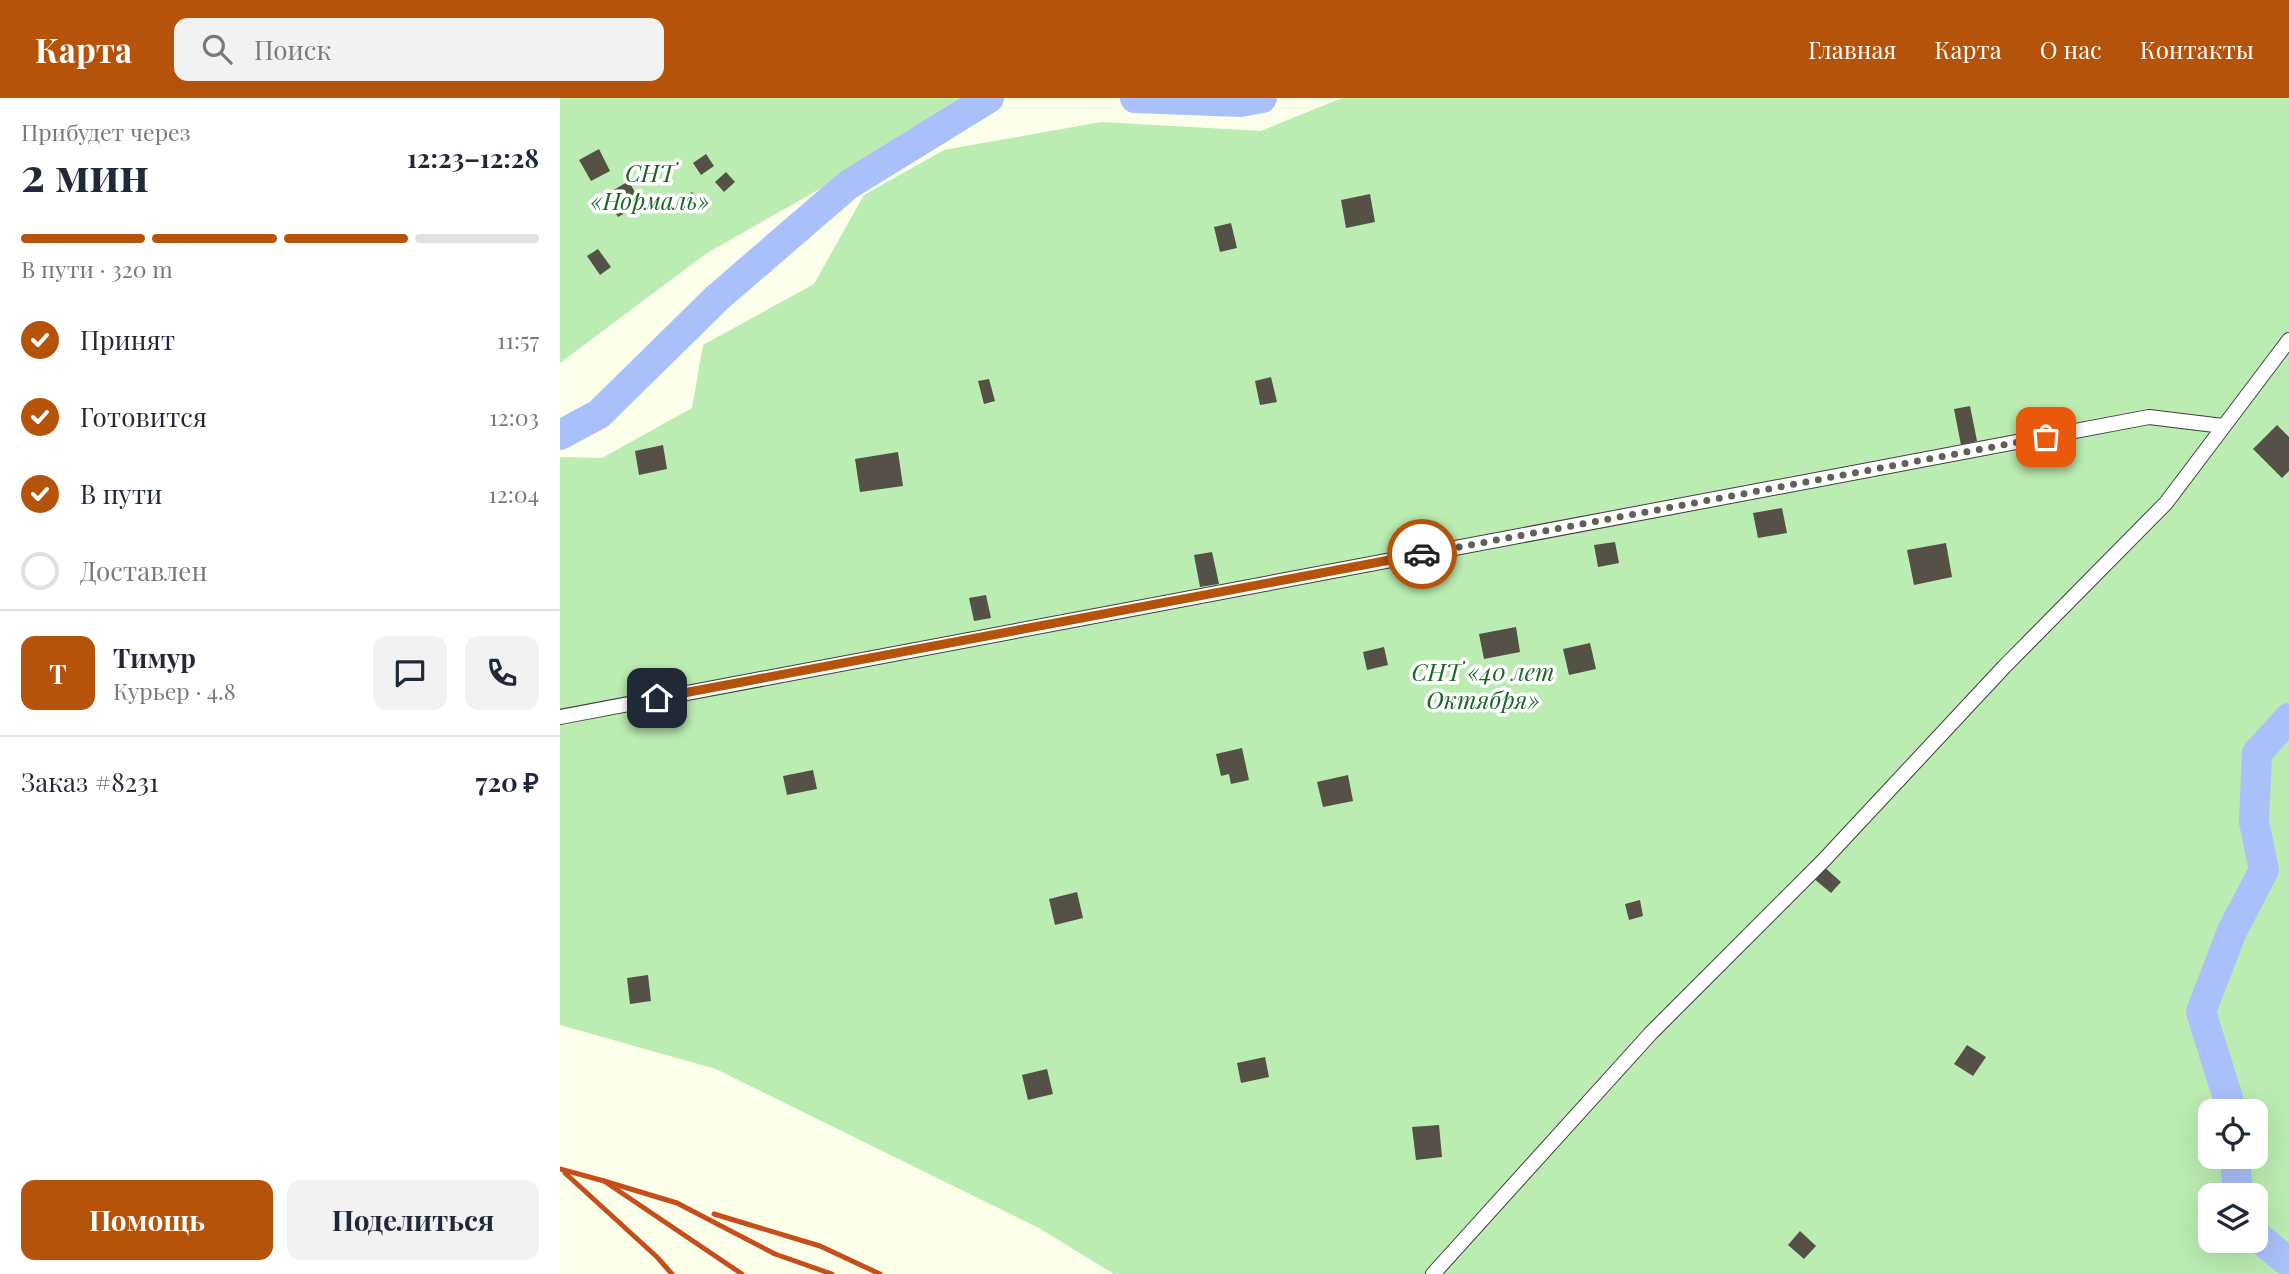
<!DOCTYPE html>
<html lang="ru">
<head>
<meta charset="utf-8">
<style>
	:root { --surface:#fff; --page:#f2f2f3; --text:#1f2937; --muted:#747a83; --line:#e0e1e3; --accent:#b45309 }
	body { margin:0; font-family:"Playfair Display",serif; background:var(--page); color:var(--text); height:100vh; display:flex; flex-direction:column; font-size:26px; white-space:nowrap }
	* { box-sizing:border-box; margin:0 }
	p { font-size:23px; color:var(--muted) }
	.icon { flex:none; width:38px; height:38px; fill:none; stroke:currentColor; stroke-width:2; stroke-linecap:round; stroke-linejoin:round }
	.map { position:relative; flex:1; overflow:hidden }
	.drawer { display:flex; flex-direction:column; background:var(--surface); width:560px }
	.drawer>* { flex:none }
	.tools { position:absolute; left:1638px; top:1001px; display:grid; gap:14px }
	.tools a { display:grid; place-items:center; width:70px; height:70px; border-radius:14px; background:var(--surface); box-shadow:0 7px 28px #0002; font-size:35px }
	.pin { position:absolute; display:grid; place-items:center; width:60px; height:60px; color:#fff; margin:-30px; border-radius:14px; box-shadow:0 4px 10px #0006 }
	.courier { position:absolute; display:grid; place-items:center; width:70px; height:70px; margin:-35px; border:5px solid #b45309; border-radius:50%; background:#fff; color:#222; box-shadow:0 2px 9px #0007 }
	.summary em { font-style:normal; font-weight:700 }
	.summary div { display:flex; flex-direction:column-reverse }
	.summary { display:flex; align-items:center; justify-content:space-between; height:119px; padding:0 21px }
	h1 { font-size:46px; font-weight:700; line-height:52px }
	.bar { display:grid; grid-template-columns:repeat(4,1fr); gap:10px 7px; align-content:center; height:84px; padding:0 21px }
	.bar i { height:9px; border-radius:5px; background:var(--line) }
	.bar .active { background:var(--accent) }
	.bar p { grid-column:span 4 }
	.line { display:flex; align-items:center; gap:18px; padding:0 21px; border-top:2px solid var(--line) }
	.line div { flex:1 }
	.round { display:grid; place-items:center; flex:none; width:74px; height:74px; border-radius:14px; background:var(--page) }
	ol { padding:0 21px; list-style:none }
	li { display:flex; align-items:center; gap:21px; height:77px }
	li p { margin-inline-start:auto }
	li .icon { padding:7px; border-radius:50%; background:var(--accent); color:#fff; stroke-width:4 }
	li:last-child { color:var(--muted) }
	li i { width:38px; height:38px; border:4px solid var(--line); border-radius:50% }
	.button { display:flex; gap:14px; margin-top:auto; padding:14px 21px }
	.button a { flex:1; height:80px; border-radius:14px; background:var(--accent); color:#fff; font-size:28px; font-weight:700; line-height:80px; text-align:center }
	.button a+a { background:var(--page); color:var(--text) }
	header { display:flex; align-items:center; gap:42px; box-sizing:border-box; height:98px; padding:0 35px; background:var(--accent); color:#fff }
	header strong { font-size:33px }
	nav { display:flex; gap:38px; margin-inline-start:auto; font-size:24px }
	.search { width:490px; height:63px; background:var(--page); display:flex; align-items:center; gap:18px; box-sizing:border-box; padding:0 24px; border-radius:14px; color:var(--muted); font-size:26px }
	main { display:flex; flex:1; min-height:0 }
	.map>svg:first-child { display:block }
	.green { fill:#bbecb1; fill-rule:evenodd }
	.lines { fill:none; stroke-linecap:round; stroke-linejoin:round }
	.river { stroke:#aac0fb; stroke-width:30 }
	.building { fill:#555147 }
	.street-casing { stroke:#3e3e3e; stroke-width:16 }
	.street { stroke:#fff; stroke-width:14 }
	.rail { stroke:#c54e1a; stroke-width:5 }
	.done { stroke:#5f6059; stroke-width:7; stroke-dasharray:0 12.6 }
	.route { stroke:#b45309; stroke-width:9 }
	.labels { text-anchor:middle; dominant-baseline:central; stroke-width:7; stroke-linejoin:round; paint-order:stroke }
	.park-label { font-size:24px; font-style:italic; fill:#186723; stroke:#fff }
</style>
</head>
<body>
<header>
<strong>Карта</strong>
<div class="search"><svg class="icon" aria-label="search" viewBox="0 0 24 24"><circle cx="10" cy="10" r="6"/><path d="M15 15l6 6"/></svg>Поиск</div>
<nav><a>Главная</a><a>Карта</a><a>О нас</a><a>Контакты</a></nav>
</header>
<main>
<section class="drawer">
<div class="summary"><div><h1>2 мин</h1><p>Прибудет через</p></div><em>12:23–12:28</em></div>
<div class="bar"><i class="active"></i><i class="active"></i><i class="active"></i><i></i><p>В пути · 320 m</p></div>
<ol>
<li><svg class="icon" aria-label="check" viewBox="0 0 24 24"><path d="M5 12l5 5 9-10"/></svg>Принят<p>11:57</p></li>
<li><svg class="icon" aria-label="check" viewBox="0 0 24 24"><path d="M5 12l5 5 9-10"/></svg>Готовится<p>12:03</p></li>
<li><svg class="icon" aria-label="check" viewBox="0 0 24 24"><path d="M5 12l5 5 9-10"/></svg>В пути<p>12:04</p></li>
<li><i></i>Доставлен</li>
</ol>
<div class="line" style="height:126px"><b class="round" style="background:var(--accent);color:#fff">Т</b><div><b>Тимур</b><p>Курьер · 4.8</p></div><a class="round"><svg class="icon" aria-label="chat" viewBox="0 0 24 24"><path d="M4 5h16v11H9l-5 4z"/></svg></a><a class="round"><svg class="icon" aria-label="phone" viewBox="0 0 24 24"><path d="M5 4h4l2 5-3 2q2 4 5 5l2-3 5 2v4C11 20 4 13 5 4z"/></svg></a></div>
<div class="line" style="height:91px"><div>Заказ #8231</div><b>720 ₽</b></div>
<div class="button"><a>Помощь</a><a>Поделиться</a></div>
</section>
<div class="map">
<svg width="1729" height="1176" viewBox="0 0 1729 1176">
	<rect width="100%" height="100%" fill="#fcffea"/>
	<g class="green">
		<polygon points="0,0 420,0 147,155 0,265"/>
		<path d="M782,0H1729V1176H554L479,1130L156,971L0,927V359L42,360L132,310L143,247L254,186L304,97L384,52L541,24L701,33ZM1650,1013H1696V1059H1650ZM1650,1097H1696V1143H1650Z"/>
	</g>
	<g class="lines">
		<g class="river">
			<polyline points="575,0 680,4 702,0"/>
			<polyline points="0,337 39,316 157,200 288,87 429,0"/>
			<polyline points="1672,1013 1641,914 1672,833 1704,772 1694,724 1697,655 1729,620"/>
			<polyline points="1675,1059 1678,1097"/>
			<polyline points="1696,1137 1729,1165"/>
		</g>
	</g>
	<g class="building">
		<polygon points="39,51 50,73 31,83 19,62"/>
		<polygon points="146,56 154,68 141,77 133,65"/>
		<polygon points="166,74 175,84 164,94 155,84"/>
		<polygon points="69,83 81,106 58,119 45,97"/>
		<polygon points="132,94 141,106 130,114 121,102"/>
		<polygon points="810,96 815,124 786,130 781,102"/>
		<polygon points="671,125 677,150 660,154 654,129"/>
		<polygon points="38,151 51,169 40,177 27,158"/>
		<polygon points="711,279 717,304 700,307 695,283"/>
		<polygon points="429,281 435,303 424,306 418,283"/>
		<polygon points="1410,308 1417,343 1401,347 1394,311"/>
		<polygon points="1717,327 1729,339 1729,373 1722,380 1693,351"/>
		<polygon points="103,347 107,371 79,377 75,353"/>
		<polygon points="338,354 343,388 300,394 295,361"/>
		<polygon points="1222,410 1227,435 1198,440 1193,415"/>
		<polygon points="1055,444 1059,465 1038,469 1034,447"/>
		<polygon points="1386,445 1392,479 1354,487 1347,452"/>
		<polygon points="652,454 659,486 640,489 634,457"/>
		<polygon points="426,497 431,520 414,523 409,500"/>
		<polygon points="956,529 960,554 924,561 919,536"/>
		<polygon points="1030,545 1036,571 1009,577 1003,551"/>
		<polygon points="824,549 828,567 807,572 803,554"/>
		<polygon points="682,650 689,682 671,686 669,676 661,678 656,656"/>
		<polygon points="253,672 257,691 227,697 223,678"/>
		<polygon points="788,677 793,703 763,709 757,684"/>
		<polygon points="1263,768 1281,784 1271,795 1253,780"/>
		<polygon points="517,794 523,820 495,827 489,801"/>
		<polygon points="1080,802 1083,818 1069,822 1065,806"/>
		<polygon points="88,877 91,903 70,906 67,880"/>
		<polygon points="1407,947 1426,959 1413,978 1394,966"/>
		<polygon points="705,959 709,979 681,985 677,965"/>
		<polygon points="487,971 493,996 468,1002 462,977"/>
		<polygon points="879,1027 882,1059 856,1062 852,1029"/>
		<polygon points="1240,1133 1256,1148 1244,1161 1228,1147"/>
	</g>
	<g class="lines">
		<g class="street-casing">
			<g id="street">
				<polyline points="0,619 1589,319 1663,328"/>
				<polyline points="873,1176 1091,935 1263,763 1444,569 1606,405 1729,242"/>
			</g>
		</g>
		<use href="#street" class="street"/>
		<g class="rail">
			<polyline points="0,1071 44,1083 182,1176"/>
			<polyline points="5,1075 97,1159 112,1176"/>
			<polyline points="44,1083 117,1105 215,1156 272,1176"/>
			<polyline points="154,1116 260,1148 320,1176"/>
		</g>
	</g>
	<g class="lines">
		<polyline class="done" points="862,456 1486,339"/>
		<polyline class="route" points="97,600 862,456"/>
	</g>
	<g class="labels">
		<g class="park-label">
			<text x="90" y="74">СНТ<tspan x="90" dy="28">«Нормаль»</tspan></text>
			<text x="923" y="573">СНТ «40 лет<tspan x="923" dy="28">Октября»</tspan></text>
		</g>
	</g>
</svg>
<div class="tools">
<a><svg class="icon" aria-label="locate" viewBox="0 0 24 24"><circle cx="12" cy="12" r="6"/><path d="M12 2v4M12 18v4M2 12h4M18 12h4"/></svg></a>
<a><svg class="icon" aria-label="layers" viewBox="0 0 24 24"><path d="M12 4l9 5-9 5-9-5zM3 14l9 5 9-5"/></svg></a>
</div>
<div class="pin" style="left:1486px;top:339px;background:#ea580c"><svg class="icon" aria-label="bag" viewBox="0 0 24 24"><path d="M5 8h14l-1 12H6zM9 8a3 3 0 0 1 6 0"/></svg></div>
<div class="pin" style="left:97px;top:600px;background:#1f2937"><svg class="icon" aria-label="home" viewBox="0 0 24 24"><path d="M3 11l9-7 9 7M6 9v11h12V9"/></svg></div>
<div class="courier" style="left:862px;top:456px"><svg class="icon" aria-label="car" viewBox="0 0 24 24"><path d="M5 17H2v-5l4-1 3-4h7l3 4 3 1v5h-3M9 17h6M6 11h13"/><circle cx="7" cy="17" r="2"/><circle cx="17" cy="17" r="2"/></svg></div>
</div>
</main>
</body>
</html>
